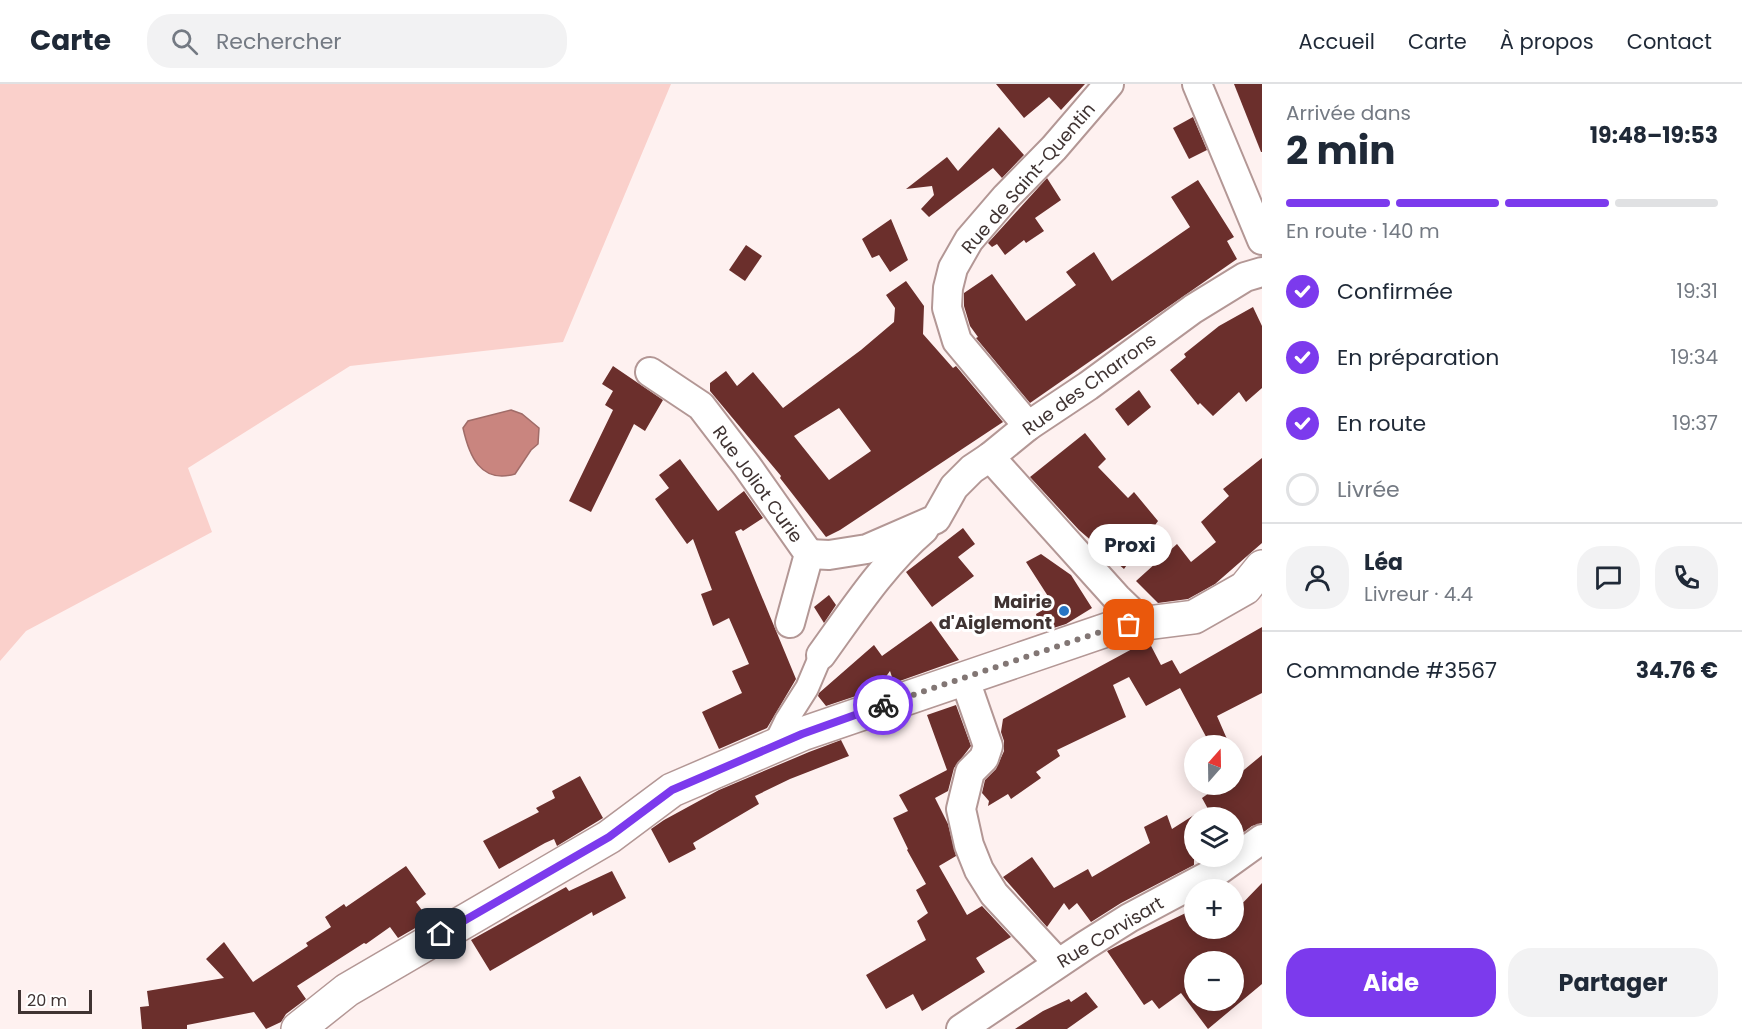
<!DOCTYPE html>
<html lang="fr">
<head>
<meta charset="utf-8">
<style>
	:root { --surface:#fff; --page:#f2f2f3; --text:#1f2937; --muted:#747a83; --line:#e0e1e3; --accent:#7c3aed }
	body { margin:0; font-family:Poppins,sans-serif; background:var(--page); color:var(--text); height:100vh; display:flex; flex-direction:column; font-size:22px; white-space:nowrap }
	* { box-sizing:border-box; margin:0 }
	p { font-size:20px; color:var(--muted) }
	.icon { flex:none; width:33px; height:33px; fill:none; stroke:currentColor; stroke-width:2; stroke-linecap:round; stroke-linejoin:round }
	.map { position:relative; flex:1; overflow:hidden }
	.drawer { display:flex; flex-direction:column; background:var(--surface); width:480px }
	.drawer>* { flex:none }
	.needle { width:39px; rotate:20deg }
	.controls { position:absolute; left:1184px; top:651px; display:grid; gap:12px }
	.controls a { display:grid; place-items:center; width:60px; height:60px; border-radius:50%; background:var(--surface); box-shadow:0 3px 15px #0003; font-size:30px }
	.scale { position:absolute; left:18px; bottom:15px; width:74px; box-sizing:border-box; padding-left:6px; border:3px solid #3f3332; border-top:0; font-size:16px; line-height:21px; white-space:nowrap; color:#3f3332; -webkit-text-stroke:4px #fff; paint-order:stroke }
	.pin { position:absolute; display:grid; place-items:center; width:51px; height:51px; color:#fff; margin:-26px; border-radius:12px; box-shadow:0 3px 9px #0006 }
	.courier { position:absolute; display:grid; place-items:center; width:60px; height:60px; margin:-30px; border:4px solid #7c3aed; border-radius:50%; background:#fff; color:#222; box-shadow:0 2px 8px #0007 }
	.bubble { position:absolute; height:42px; border-radius:21px; background:var(--surface); box-shadow:0 3px 15px #0003; font-size:20px; font-weight:700; line-height:42px; text-align:center }
	.head em { font-style:normal; font-weight:700 }
	.head div { display:flex; flex-direction:column-reverse }
	.head { display:flex; align-items:center; justify-content:space-between; height:102px; padding:0 24px }
	h1 { font-size:39px; font-weight:700; line-height:45px }
	.bar { display:grid; grid-template-columns:repeat(4,1fr); gap:9px 6px; align-content:center; height:72px; padding:0 24px }
	.bar i { height:8px; border-radius:4px; background:var(--line) }
	.bar .current { background:var(--accent) }
	.bar p { grid-column:span 4 }
	.line { display:flex; align-items:center; gap:15px; padding:0 24px; border-top:2px solid var(--line) }
	.line div { flex:1 }
	.round { display:grid; place-items:center; flex:none; width:63px; height:63px; border-radius:24px; background:var(--page) }
	ol { padding:0 24px; list-style:none }
	li { display:flex; align-items:center; gap:18px; height:66px }
	li p { margin-inline-start:auto }
	li .icon { padding:6px; border-radius:50%; background:var(--accent); color:#fff; stroke-width:4 }
	li:last-child { color:var(--muted) }
	li i { width:33px; height:33px; border:3px solid var(--line); border-radius:50% }
	.button { display:flex; gap:12px; margin-top:auto; padding:12px 24px }
	.button a { flex:1; height:69px; border-radius:24px; background:var(--accent); color:#fff; font-size:24px; font-weight:700; line-height:69px; text-align:center }
	.button a+a { background:var(--page); color:var(--text) }
	header { display:flex; align-items:center; gap:36px; box-sizing:border-box; height:84px; padding:0 30px; background:var(--surface); border-bottom:2px solid var(--line) }
	header strong { font-size:28px }
	nav { display:flex; gap:33px; margin-inline-start:auto; font-size:21px }
	.search { width:420px; height:54px; background:var(--page); display:flex; align-items:center; gap:15px; box-sizing:border-box; padding:0 21px; border-radius:24px; color:var(--muted); font-size:22px }
	main { display:flex; flex:1; min-height:0 }
	.map>svg:first-child { display:block }
	.green { fill:#fad0cb }
	.water { fill:#c9857f; stroke:#a06c68; stroke-width:1.5 }
	.building { fill:#6b2f2c; fill-rule:evenodd }
	.lines { fill:none; stroke-linecap:round; stroke-linejoin:round }
	.pedestrian-casing { stroke:#b39795; stroke-width:26 }
	.minor-casing { stroke:#b39795; stroke-width:32 }
	.tertiary-casing { stroke:#b39795; stroke-width:36 }
	.pedestrian { stroke:#fff; stroke-width:22 }
	.minor { stroke:#fff; stroke-width:28 }
	.tertiary { stroke:#fff; stroke-width:33 }
	.done { stroke:#827674; stroke-width:6; stroke-dasharray:0 10.8 }
	.route { stroke:#7c3aed; stroke-width:8 }
	.poi-dot { fill:#2775c5; stroke:#fff; stroke-width:2 }
	.labels { text-anchor:middle; dominant-baseline:central; stroke-width:6; stroke-linejoin:round; paint-order:stroke }
	.street-label { font-size:18px; fill:#3f3332; stroke:#fff }
	.poi-label { font-size:18px; font-weight:bold; fill:#3f3332; stroke:#fff; text-anchor:end }
</style>
</head>
<body>
<header>
<strong>Carte</strong>
<div class="search"><svg class="icon" aria-label="search" viewBox="0 0 24 24"><circle cx="10" cy="10" r="6"/><path d="M15 15l6 6"/></svg>Rechercher</div>
<nav><a>Accueil</a><a>Carte</a><a>À propos</a><a>Contact</a></nav>
</header>
<main>
<div class="map">
<svg width="1262" height="945" viewBox="0 0 1262 945">
	<rect width="100%" height="100%" fill="#fef1f0"/>
	<polygon class="green" points="0,0 671,0 563,258 350,282 188,384 212,448 26,547 0,577"/>
	<path class="water" d="M511,326L522,330L539,344L538,360L531,366L515,390C480,400 469,371 463,344L468,337Z"/>
	<g class="building">
		<polygon points="996,0 1085,0 1061,26 1049,13 1024,34"/>
		<polygon points="1234,0 1262,0 1262,68 1261,68"/>
		<polygon points="1193,33 1207,66 1189,75 1173,44"/>
		<polygon points="999,43 1024,71 1002,94 993,84 929,133 921,125 934,111 932,102 906,105 947,73 958,87"/>
		<polygon points="1047,94 1061,116 1035,134 1044,147 1026,159 1024,156 1005,171 997,160 992,163 988,159"/>
		<polygon points="1198,96 1234,153 1227,157 1237,175 1030,319 976,254 978,253 970,242 964,222 964,209 992,190 1026,237 1076,201 1066,188 1094,168 1112,197 1190,143 1171,113"/>
		<polygon points="891,135 908,176 890,188 879,171 872,174 862,155"/>
		<polygon points="746,161 762,172 745,197 729,186"/>
		<path d="M906,197L924,222L923,250L953,284L956,282L1003,338L840,446L826,453L780,394L781,392L710,307V299L726,287L737,302L753,288L783,324L861,266L894,238L895,224L886,211ZM839,324L871,367L829,396L794,352Z"/>
		<polygon points="1253,223 1262,242 1262,304 1246,318 1239,308 1213,332 1200,319 1198,321 1170,286 1186,273 1184,270 1219,242"/>
		<polygon points="613,282 663,316 645,347 634,340 591,428 569,417 613,326 605,321 613,307 602,300"/>
		<polygon points="1139,306 1151,323 1128,342 1115,325"/>
		<polygon points="1085,349 1106,375 1098,383 1128,414 1134,408 1158,437 1124,485 1079,446 1030,393"/>
		<polygon points="1262,374 1262,459 1215,500 1188,515 1158,519 1136,497 1177,460 1191,478 1216,458 1201,438 1229,412 1223,405"/>
		<polygon points="680,375 718,427 744,407 763,434 743,447 741,445 735,448 796,595 767,644 719,665 702,628 742,609 732,587 749,580 729,534 713,542 701,510 712,506 693,455 687,460 655,415 669,404 659,391"/>
		<polygon points="963,444 975,460 958,473 974,492 932,523 906,488"/>
		<polygon points="1041,470 1071,491 1092,524 1066,540 1041,548 1036,530 1053,520 1026,478"/>
		<polygon points="829,511 836,521 824,539 814,523"/>
		<polygon points="931,537 959,576 894,599 890,587 877,605 826,622 818,612 819,609 874,561 882,572"/>
		<polygon points="1262,543 1262,609 1217,632 1230,662 1211,662 1180,604 1146,622 1129,593 1113,601 1126,633 1057,666 1060,672 1036,688 1041,694 1011,715 1008,710 988,722 989,717 982,709 985,696 996,685 1004,667 1004,657 1001,648 1003,635 1145,558 1149,558 1161,581 1172,576 1180,590"/>
		<polygon points="956,621 971,662 954,684 948,707 935,714 948,740 956,772 939,782 967,831 982,822 1011,853 976,874 985,888 922,927 913,910 886,925 866,891 926,856 917,837 928,829 916,806 926,800 907,766 908,765 893,734 908,727 899,711 947,686 927,631"/>
		<polygon points="841,656 849,672 790,695 755,712 759,720 693,759 696,765 669,779 651,745 664,736 719,706 809,668"/>
		<polygon points="1262,671 1262,739 1252,742 1233,756 1233,734 1213,734 1202,714 1222,700 1233,700 1233,695"/>
		<polygon points="580,692 603,734 557,762 554,755 545,759 499,785 483,757 539,728 536,724 555,714 552,707"/>
		<polygon points="1167,731 1172,745 1194,731 1194,781 1121,819 1091,838 1077,819 1069,826 1064,819 1047,843 1003,793 1032,773 1054,804 1088,785 1092,793 1150,759 1144,743"/>
		<polygon points="406,782 426,810 416,818 429,836 398,854 390,843 366,860 364,859 297,902 306,915 286,930 281,938 266,945 254,928 187,941 187,945 142,945 140,923 149,922 147,907 224,894 206,875 224,858 253,898 308,862 306,859 331,843 325,833 344,820 346,823"/>
		<polygon points="612,787 626,814 593,832 592,828 490,887 471,856 566,803 569,807"/>
		<path d="M1262,799V900L1208,945L1181,909L1159,925L1152,916L1144,921L1107,867L1194,825V844H1233V829ZM1194,878H1233V916H1194Z"/>
		<polygon points="1086,908 1098,923 1067,945 1015,945 1043,927 1069,915 1071,918"/>
	</g>
	<g class="lines">
		<g class="pedestrian-casing">
			<polyline id="pedestrian" points="774,662 786,637 807,604 821,571"/>
		</g>
		<g class="minor-casing">
			<g id="minor">
				<polyline points="1197,0 1262,156"/>
				<polyline points="650,288 701,322 747,382 809,470 790,539"/>
				<polyline points="1028,342 957,257 947,224 948,204 953,184 969,156 1006,113 1054,64 1109,0"/>
				<polyline points="990,373 1117,514 1144,540"/>
				<polyline points="809,470 829,471 867,465 936,435 954,403 972,385 990,373 1028,342 1088,302 1193,225 1245,193 1262,188"/>
				<path d="M821,571C852,528 883,480 924,445"/>
				<polyline points="964,593 988,662 984,674 970,688 961,725 969,761 979,786 994,810 1058,879"/>
				<polyline points="961,945 1086,861 1129,834 1219,786 1262,755"/>
			</g>
		</g>
		<g class="tertiary-casing">
			<polyline id="tertiary" points="298,945 347,906 609,753 672,706 802,650 1115,543 1194,533 1245,504 1262,483"/>
		</g>
		<use href="#pedestrian" class="pedestrian"/>
		<use href="#minor" class="minor"/>
		<use href="#tertiary" class="tertiary"/>
	</g>
	<g class="lines">
		<polyline class="done" points="883,621 1115,543 1129,541"/>
		<polyline class="route" points="441,850 609,753 672,706 802,650 883,621"/>
	</g>
	<circle class="poi-dot" cx="1064" cy="527" r="6"/>
	<g class="labels">
		<g class="street-label">
			<text transform="translate(1028 94) rotate(-49)">Rue de Saint-Quentin</text>
			<text transform="translate(1089 300) rotate(-36)">Rue des Charrons</text>
			<text transform="translate(758 400) rotate(54)">Rue Joliot Curie</text>
			<text transform="translate(1110 848) rotate(-31)">Rue Corvisart</text>
		</g>
		<g class="poi-label">
			<text x="1052" y="517">Mairie<tspan x="1052" dy="21">d'Aiglemont</tspan></text>
		</g>
	</g>
</svg>
<div class="controls">
<a><svg class="needle" viewBox="-14 -14 28 28"><path d="M0-13l5 13h-10z" fill="#e53935"/><path d="M0 13l5-13h-10z" fill="#747a83"/></svg></a>
<a><svg class="icon" aria-label="layers" viewBox="0 0 24 24"><path d="M12 4l9 5-9 5-9-5zM3 14l9 5 9-5"/></svg></a>
<a>+</a>
<a>−</a>
</div>
<div class="scale">20 m</div>
<div class="pin" style="left:1129px;top:541px;background:#ea580c"><svg class="icon" aria-label="bag" viewBox="0 0 24 24"><path d="M5 8h14l-1 12H6zM9 8a3 3 0 0 1 6 0"/></svg></div>
<div class="pin" style="left:441px;top:850px;background:#1f2937"><svg class="icon" aria-label="home" viewBox="0 0 24 24"><path d="M3 11l9-7 9 7M6 9v11h12V9"/></svg></div>
<div class="courier" style="left:883px;top:621px"><svg class="icon" aria-label="bike" viewBox="0 0 24 24"><circle cx="6" cy="16" r="4"/><circle cx="18" cy="16" r="4"/><path d="M6 16l4-8h5l3 8M10 8l3 8H6M13 5h3"/></svg></div>
<div class="bubble" style="left:1088px;top:440px;width:84px">Proxi</div>
</div>
<section class="drawer">
<div class="head"><div><h1>2 min</h1><p>Arrivée dans</p></div><em>19:48–19:53</em></div>
<div class="bar"><i class="current"></i><i class="current"></i><i class="current"></i><i></i><p>En route · 140 m</p></div>
<ol>
<li><svg class="icon" aria-label="check" viewBox="0 0 24 24"><path d="M5 12l5 5 9-10"/></svg>Confirmée<p>19:31</p></li>
<li><svg class="icon" aria-label="check" viewBox="0 0 24 24"><path d="M5 12l5 5 9-10"/></svg>En préparation<p>19:34</p></li>
<li><svg class="icon" aria-label="check" viewBox="0 0 24 24"><path d="M5 12l5 5 9-10"/></svg>En route<p>19:37</p></li>
<li><i></i>Livrée</li>
</ol>
<div class="line" style="height:108px"><a class="round"><svg class="icon" aria-label="person" viewBox="0 0 24 24"><circle cx="12" cy="8" r="4"/><path d="M4 21q1-7 8-7t8 7"/></svg></a><div><b>Léa</b><p>Livreur · 4.4</p></div><a class="round"><svg class="icon" aria-label="chat" viewBox="0 0 24 24"><path d="M4 5h16v11H9l-5 4z"/></svg></a><a class="round"><svg class="icon" aria-label="phone" viewBox="0 0 24 24"><path d="M5 4h4l2 5-3 2q2 4 5 5l2-3 5 2v4C11 20 4 13 5 4z"/></svg></a></div>
<div class="line" style="height:78px"><div>Commande #3567</div><b>34.76 €</b></div>
<div class="button"><a>Aide</a><a>Partager</a></div>
</section>
</main>
</body>
</html>
